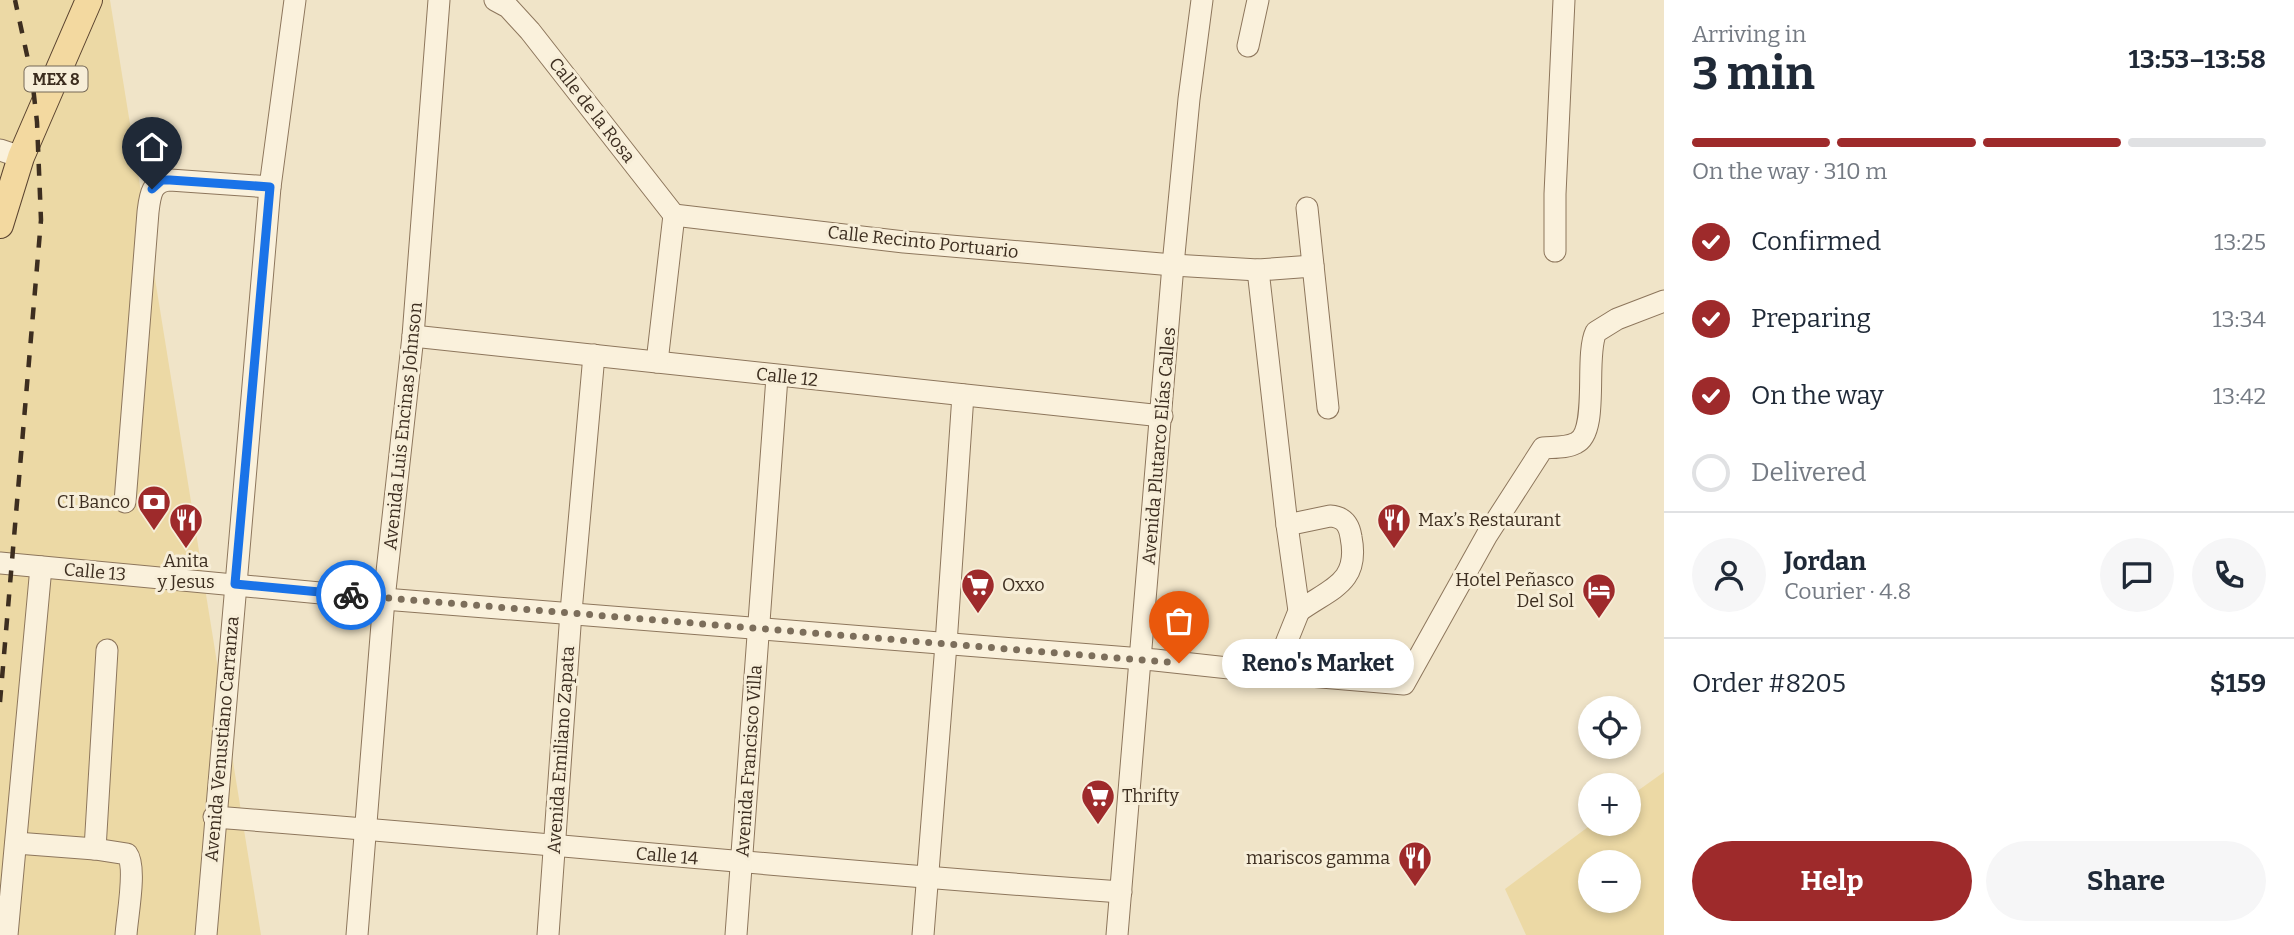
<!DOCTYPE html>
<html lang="en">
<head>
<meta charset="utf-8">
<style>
	:root { --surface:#fff; --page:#f6f6f7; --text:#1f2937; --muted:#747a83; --line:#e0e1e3; --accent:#9e2a2b }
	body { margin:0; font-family:Bitter,serif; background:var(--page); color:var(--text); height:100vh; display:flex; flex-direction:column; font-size:26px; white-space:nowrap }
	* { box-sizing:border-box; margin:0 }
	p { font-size:23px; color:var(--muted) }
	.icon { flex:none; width:38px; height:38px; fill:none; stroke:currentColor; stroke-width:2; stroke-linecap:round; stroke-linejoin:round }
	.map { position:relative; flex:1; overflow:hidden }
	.sheet { display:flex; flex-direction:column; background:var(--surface); width:630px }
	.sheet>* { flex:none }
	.controls { position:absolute; left:1578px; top:696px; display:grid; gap:14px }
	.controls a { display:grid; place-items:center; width:63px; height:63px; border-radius:50%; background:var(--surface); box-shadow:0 4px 10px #0003; font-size:35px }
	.pin { position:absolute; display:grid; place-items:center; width:60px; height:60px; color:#fff; margin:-72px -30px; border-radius:50% 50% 50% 0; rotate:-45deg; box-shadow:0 0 7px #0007 }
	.pin .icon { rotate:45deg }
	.courier { position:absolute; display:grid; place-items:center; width:70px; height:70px; margin:-35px; border:5px solid #1a73e8; border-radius:50%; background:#fff; color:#222; box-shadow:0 2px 9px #0007 }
	.bubble { position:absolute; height:49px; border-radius:24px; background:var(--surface); box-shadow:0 4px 10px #0003; font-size:23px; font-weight:700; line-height:49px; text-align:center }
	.head em { font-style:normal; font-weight:700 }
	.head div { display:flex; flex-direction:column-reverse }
	.head { display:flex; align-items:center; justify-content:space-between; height:119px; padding:0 28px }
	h1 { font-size:46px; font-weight:700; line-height:52px }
	.bar { display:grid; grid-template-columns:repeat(4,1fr); gap:10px 7px; align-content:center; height:84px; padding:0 28px }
	.bar i { height:9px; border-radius:5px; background:var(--line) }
	.bar .current { background:var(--accent) }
	.bar p { grid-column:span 4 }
	.line { display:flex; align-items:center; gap:18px; padding:0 28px; border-top:2px solid var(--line) }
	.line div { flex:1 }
	.round { display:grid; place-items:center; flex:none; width:74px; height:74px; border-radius:37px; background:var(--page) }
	ol { padding:0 28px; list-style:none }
	li { display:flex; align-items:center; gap:21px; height:77px }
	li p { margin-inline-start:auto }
	li .icon { padding:7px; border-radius:50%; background:var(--accent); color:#fff; stroke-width:4 }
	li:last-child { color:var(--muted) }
	li i { width:38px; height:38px; border:4px solid var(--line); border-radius:50% }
	.action { display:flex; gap:14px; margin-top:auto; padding:14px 28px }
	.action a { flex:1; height:80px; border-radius:42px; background:var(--accent); color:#fff; font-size:28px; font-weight:700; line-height:80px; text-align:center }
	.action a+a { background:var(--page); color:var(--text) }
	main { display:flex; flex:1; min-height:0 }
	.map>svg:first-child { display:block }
	.sand { fill:#ecd9a5; fill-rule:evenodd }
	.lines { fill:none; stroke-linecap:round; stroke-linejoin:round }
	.minor-casing { stroke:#8d765c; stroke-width:23 }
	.major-casing { stroke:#5b4430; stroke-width:28 }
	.minor { stroke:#faf1dc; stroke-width:21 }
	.major { stroke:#f3d9a0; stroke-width:26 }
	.rail { stroke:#3d2e20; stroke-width:4.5; stroke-dasharray:12 12; stroke-linecap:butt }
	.done { stroke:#7c6e5b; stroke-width:7; stroke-dasharray:0 12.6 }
	.route { stroke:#1a73e8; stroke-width:9 }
	.labels { text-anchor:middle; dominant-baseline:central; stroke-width:6; stroke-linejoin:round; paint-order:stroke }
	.shield { fill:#f7eed8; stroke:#756857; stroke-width:2 }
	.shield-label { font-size:16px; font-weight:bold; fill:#3d2e20 }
	.street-label { font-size:18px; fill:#3d2e20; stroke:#f7eed8 }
	.poi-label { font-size:18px; fill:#3d2e20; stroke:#f7eed8; text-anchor:end }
</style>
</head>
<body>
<main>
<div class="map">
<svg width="1664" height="935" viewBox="0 0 1664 935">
	<rect width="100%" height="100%" fill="#f0e4c8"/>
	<g class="sand">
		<polygon points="0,0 110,0 261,935 0,935"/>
		<path d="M1664,772V935H1526L1505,889L1592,824H1629V797ZM1591,863H1629V901H1591Z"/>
	</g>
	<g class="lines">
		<g class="minor-casing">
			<g id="minor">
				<polyline points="495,0 508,7 530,31 674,215"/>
				<polyline points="1248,46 1258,0"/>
				<polyline points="0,150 21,157"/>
				<polyline points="1307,208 1328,408"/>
				<polyline points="674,215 904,242 1173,265 1258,270 1313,266"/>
				<polyline points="1555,251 1555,194 1564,0"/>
				<polyline points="1258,270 1287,525 1299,611 1274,673"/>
				<polyline points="413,336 1162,416"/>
				<polyline points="657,362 674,215"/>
				<path d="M125,502L148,212C150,196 151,181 170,180L270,187"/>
				<path d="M1287,525L1330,516C1344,517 1349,524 1351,537C1360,583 1331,588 1299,611"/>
				<path d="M0,563L384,599L1155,660L1274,673L1404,684L1487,535L1543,448C1553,447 1567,448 1576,443C1600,432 1584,356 1596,332L1617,319L1664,301"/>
				<path d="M214,817C517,840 818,871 1121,892"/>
				<path d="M16,843L95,849L127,854C137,867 127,917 126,935"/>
				<polyline points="95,849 107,650"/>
				<polyline points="7,935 41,567"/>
				<polyline points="206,935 270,187 295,0"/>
				<polyline points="357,935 384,599 413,336 439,0"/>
				<polyline points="548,935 571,612 594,355"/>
				<polyline points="736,935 777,377"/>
				<polyline points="923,935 946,644 963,395"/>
				<polyline points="1117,935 1173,265 1189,99 1202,0"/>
			</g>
		</g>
		<g class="major-casing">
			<polyline id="major" points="0,225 21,157 89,0"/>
		</g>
		<use href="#minor" class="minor"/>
		<use href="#major" class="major"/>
		<polyline class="rail" points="0,702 41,220 37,122 32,78 15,0"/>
	</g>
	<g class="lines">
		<polyline class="done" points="351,595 1179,663"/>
		<polyline class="route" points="152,189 162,180 170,180 270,187 235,584 351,595"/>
	</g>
	<defs>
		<g id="bank-pin" transform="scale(1.75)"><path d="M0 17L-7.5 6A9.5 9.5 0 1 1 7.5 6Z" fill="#9e2a2b" stroke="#f7eed8"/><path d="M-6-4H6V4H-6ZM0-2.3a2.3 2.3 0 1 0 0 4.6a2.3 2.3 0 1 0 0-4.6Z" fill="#fff"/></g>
		<g id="restaurant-pin" transform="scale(1.75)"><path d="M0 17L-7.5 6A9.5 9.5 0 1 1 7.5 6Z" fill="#9e2a2b" stroke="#f7eed8"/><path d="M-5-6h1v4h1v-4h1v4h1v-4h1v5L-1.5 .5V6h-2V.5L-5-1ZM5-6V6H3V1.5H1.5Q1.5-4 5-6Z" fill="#fff"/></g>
		<g id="supermarket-pin" transform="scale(1.75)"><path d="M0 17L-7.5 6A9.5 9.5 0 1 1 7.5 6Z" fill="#9e2a2b" stroke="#f7eed8"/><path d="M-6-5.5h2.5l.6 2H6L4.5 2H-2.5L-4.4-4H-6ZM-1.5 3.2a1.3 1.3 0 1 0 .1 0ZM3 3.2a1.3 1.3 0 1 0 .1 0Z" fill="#fff"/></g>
		<g id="hotel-pin" transform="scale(1.75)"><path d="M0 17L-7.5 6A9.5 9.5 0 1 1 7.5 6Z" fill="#9e2a2b" stroke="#f7eed8"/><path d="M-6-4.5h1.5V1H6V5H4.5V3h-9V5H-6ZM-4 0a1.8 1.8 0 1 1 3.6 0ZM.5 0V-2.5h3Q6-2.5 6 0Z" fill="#fff"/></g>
	</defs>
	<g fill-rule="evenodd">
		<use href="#bank-pin" x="154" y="502"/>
		<use href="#restaurant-pin" x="186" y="520"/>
		<use href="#restaurant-pin" x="1394" y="520"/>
		<use href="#supermarket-pin" x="978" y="585"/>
		<use href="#hotel-pin" x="1599" y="590"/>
		<use href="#supermarket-pin" x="1098" y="796"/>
		<use href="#restaurant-pin" x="1415" y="858"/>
	</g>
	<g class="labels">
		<rect class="shield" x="24.5" y="66.5" width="63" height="25" rx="5"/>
		<g class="shield-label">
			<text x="56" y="79">MEX 8</text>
		</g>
		<g class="street-label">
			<text transform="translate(592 110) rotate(52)">Calle de la Rosa</text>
			<text transform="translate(923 242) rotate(6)">Calle Recinto Portuario</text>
			<text transform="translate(787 377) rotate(6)">Calle 12</text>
			<text transform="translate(403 426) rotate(-84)">Avenida Luis Encinas Johnson</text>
			<text transform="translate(1159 446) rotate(-85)">Avenida Plutarco Elías Calles</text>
			<text transform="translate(95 572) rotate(5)">Calle 13</text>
			<text transform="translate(222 739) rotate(-85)">Avenida Venustiano Carranza</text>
			<text transform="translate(561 750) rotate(-86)">Avenida Emiliano Zapata</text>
			<text transform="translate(749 761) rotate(-86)">Avenida Francisco Villa</text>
			<text transform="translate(667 856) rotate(5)">Calle 14</text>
		</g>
		<g class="poi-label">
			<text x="130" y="502">CI Banco</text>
			<text x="1418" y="520" text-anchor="start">Max’s Restaurant</text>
			<text x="186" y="561" text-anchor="middle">Anita<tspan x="186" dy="21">y Jesus</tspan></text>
			<text x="1574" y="580">Hotel Peñasco<tspan x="1574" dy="21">Del Sol</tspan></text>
			<text x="1002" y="585" text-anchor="start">Oxxo</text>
			<text x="1122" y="796" text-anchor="start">Thrifty</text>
			<text x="1390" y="858">mariscos gamma</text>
		</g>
	</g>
</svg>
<div class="controls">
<a><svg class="icon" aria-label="locate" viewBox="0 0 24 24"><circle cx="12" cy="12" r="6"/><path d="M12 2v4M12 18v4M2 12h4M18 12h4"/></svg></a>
<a>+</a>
<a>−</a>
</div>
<div class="pin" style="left:1179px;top:663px;background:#ea580c"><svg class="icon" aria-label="bag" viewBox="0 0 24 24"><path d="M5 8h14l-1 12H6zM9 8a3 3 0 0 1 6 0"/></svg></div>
<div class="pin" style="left:152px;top:189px;background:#1f2937"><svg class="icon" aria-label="home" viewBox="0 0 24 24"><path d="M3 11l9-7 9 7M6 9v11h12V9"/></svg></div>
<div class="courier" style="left:351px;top:595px"><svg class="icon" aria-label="bike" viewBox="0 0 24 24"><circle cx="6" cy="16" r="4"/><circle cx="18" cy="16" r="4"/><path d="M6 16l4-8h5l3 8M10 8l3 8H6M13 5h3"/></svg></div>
<div class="bubble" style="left:1222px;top:639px;width:192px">Reno's Market</div>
</div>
<section class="sheet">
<div class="head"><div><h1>3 min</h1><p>Arriving in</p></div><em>13:53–13:58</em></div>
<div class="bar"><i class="current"></i><i class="current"></i><i class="current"></i><i></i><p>On the way · 310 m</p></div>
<ol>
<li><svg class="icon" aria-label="check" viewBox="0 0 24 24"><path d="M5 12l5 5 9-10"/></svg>Confirmed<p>13:25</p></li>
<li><svg class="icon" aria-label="check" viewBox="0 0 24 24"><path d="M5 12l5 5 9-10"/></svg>Preparing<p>13:34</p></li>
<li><svg class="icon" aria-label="check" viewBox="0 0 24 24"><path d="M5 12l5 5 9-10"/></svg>On the way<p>13:42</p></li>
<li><i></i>Delivered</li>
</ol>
<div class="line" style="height:126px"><a class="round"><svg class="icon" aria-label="person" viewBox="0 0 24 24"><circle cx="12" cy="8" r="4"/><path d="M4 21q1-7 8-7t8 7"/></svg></a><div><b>Jordan</b><p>Courier · 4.8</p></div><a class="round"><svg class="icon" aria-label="chat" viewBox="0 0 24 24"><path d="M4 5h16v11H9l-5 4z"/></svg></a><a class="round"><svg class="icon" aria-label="phone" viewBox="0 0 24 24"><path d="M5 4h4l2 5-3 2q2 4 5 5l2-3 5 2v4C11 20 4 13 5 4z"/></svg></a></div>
<div class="line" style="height:91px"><div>Order #8205</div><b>$159</b></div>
<div class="action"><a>Help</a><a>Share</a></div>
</section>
</main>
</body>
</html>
